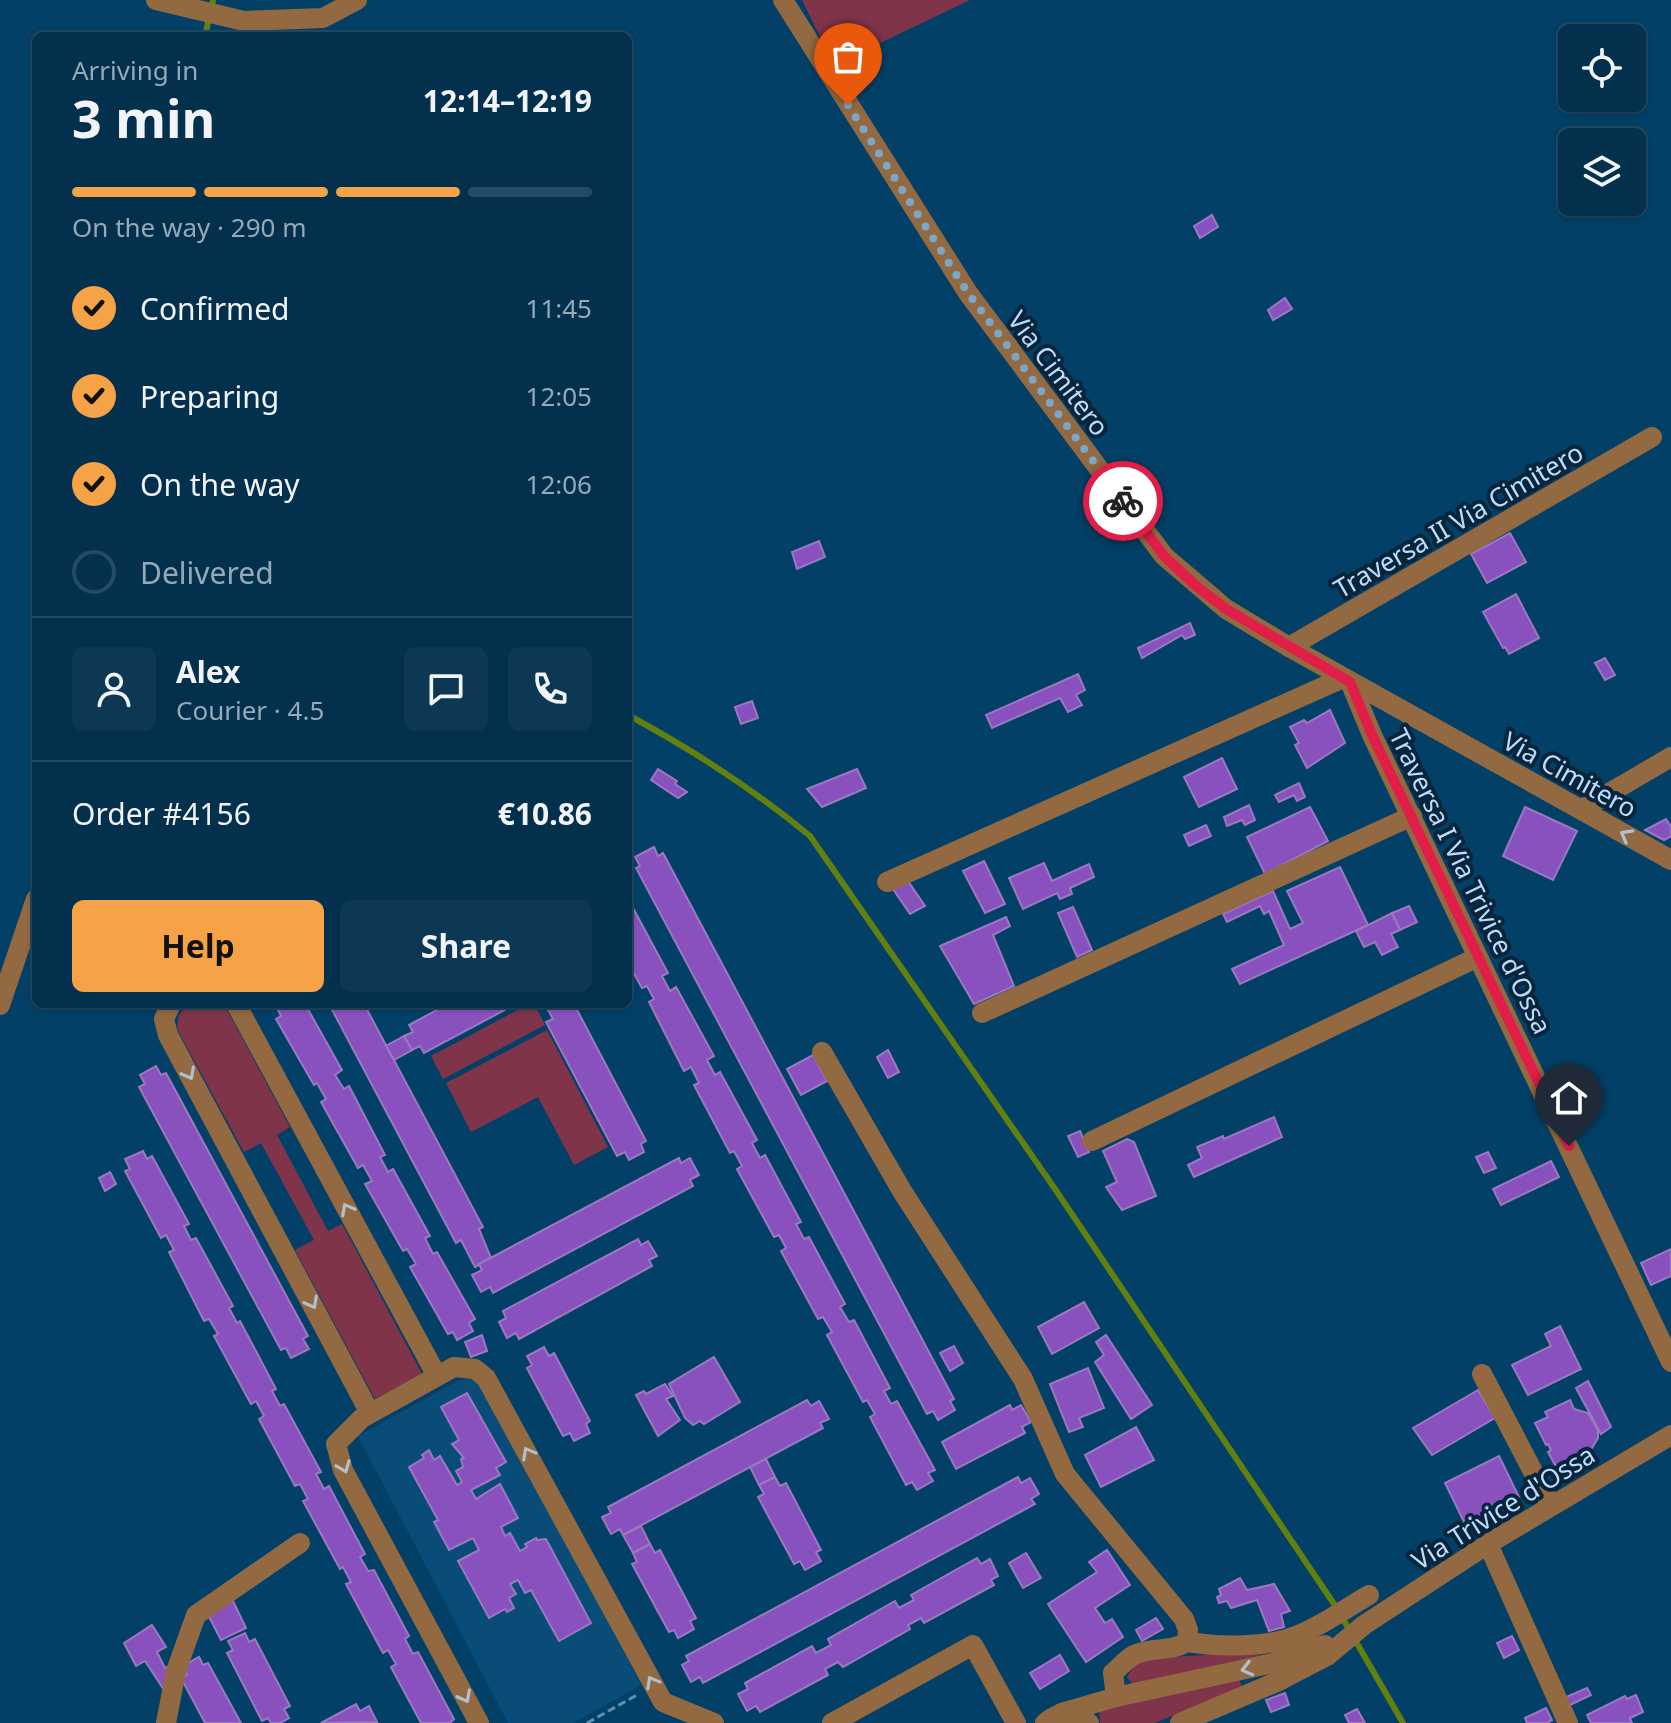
<!DOCTYPE html>
<html lang="en">
<head>
<meta charset="utf-8">
<style>
	:root { --surface:#02304d; --page:#0c3854; --text:#f1f3f6; --muted:#96a9b6; --line:#234b65; --accent:#f6a246 }
	body { margin:0; font-family:"Noto Sans",sans-serif; background:var(--page); color:var(--text); height:100vh; display:flex; flex-direction:column; font-size:30px; white-space:nowrap }
	* { box-sizing:border-box; margin:0 }
	p { font-size:26px; color:var(--muted) }
	.icon { flex:none; width:44px; height:44px; fill:none; stroke:currentColor; stroke-width:2; stroke-linecap:round; stroke-linejoin:round }
	.map { position:relative; flex:1; overflow:hidden }
	.drawer { position:absolute; left:32px; top:32px; width:600px; height:976px; display:flex; flex-direction:column; background:var(--surface); border-radius:12px; box-shadow:0 2px 6px #0004,0 0 0 2px var(--line) }
	.drawer>* { flex:none }
	.tools { position:absolute; left:1558px; top:24px; display:grid; gap:16px }
	.tools a { display:grid; place-items:center; width:88px; height:88px; border-radius:12px; background:var(--surface); box-shadow:0 2px 6px #0004,0 0 0 2px var(--line); font-size:40px }
	.pin { position:absolute; display:grid; place-items:center; width:68px; height:68px; color:#fff; margin:-82px -34px; border-radius:50% 50% 50% 0; rotate:-45deg; box-shadow:0 0 8px #0007 }
	.pin .icon { rotate:45deg }
	.courier { position:absolute; display:grid; place-items:center; width:80px; height:80px; margin:-40px; border:6px solid #e11d48; border-radius:50%; background:#fff; color:#222; box-shadow:0 2px 10px #0007 }
	.overview em { font-style:normal; font-weight:700 }
	.overview div { display:flex; flex-direction:column-reverse }
	.overview { display:flex; align-items:center; justify-content:space-between; height:136px; padding:0 40px }
	h1 { font-size:52px; font-weight:700; line-height:60px }
	.bar { display:grid; grid-template-columns:repeat(4,1fr); gap:12px 8px; align-content:center; height:96px; padding:0 40px }
	.bar i { height:10px; border-radius:6px; background:var(--line) }
	.bar .current { background:var(--accent) }
	.bar p { grid-column:span 4 }
	.line { display:flex; align-items:center; gap:20px; padding:0 40px; border-top:2px solid var(--line) }
	.line div { flex:1 }
	.round { display:grid; place-items:center; flex:none; width:84px; height:84px; border-radius:12px; background:var(--page) }
	ol { padding:0 40px; list-style:none }
	li { display:flex; align-items:center; gap:24px; height:88px }
	li p { margin-inline-start:auto }
	li .icon { padding:8px; border-radius:50%; background:var(--accent); color:#111; stroke-width:4 }
	li:last-child { color:var(--muted) }
	li i { width:44px; height:44px; border:4px solid var(--line); border-radius:50% }
	.cta { display:flex; gap:16px; margin-top:auto; padding:16px 40px }
	.cta a { flex:1; height:92px; border-radius:12px; background:var(--accent); color:#111; font-size:32px; font-weight:700; line-height:92px; text-align:center }
	.cta a+a { background:var(--page); color:var(--text) }
	.map>svg:first-child { display:block }
	.built { fill:#0a4c78 }
	.green { fill:#803449 }
	.lines { fill:none; stroke-linecap:round; stroke-linejoin:round }
	.stream { stroke:#61800e; stroke-width:6 }
	.building { fill:#8951be; stroke:#9b79c0; stroke-width:2 }
	.path { stroke:#608fb2; stroke-width:3; stroke-dasharray:8 4; stroke-linecap:butt }
	.minor { stroke:#926941; stroke-width:20 }
	.oneway { stroke:#b1c0cc }
	.done { stroke:#7ba6c7; stroke-width:8; stroke-dasharray:0 14.4 }
	.route { stroke:#e11d48; stroke-width:10 }
	.labels { text-anchor:middle; dominant-baseline:central; stroke-width:8; stroke-linejoin:round; paint-order:stroke }
	.street-label { font-size:26px; fill:#bbddfb; stroke:#08253c }
</style>
</head>
<body>
<div class="map">
<svg width="1671" height="1723" viewBox="0 0 1671 1723">
	<rect width="100%" height="100%" fill="#034067"/>
	<polygon class="built" points="469,1378 479,1384 501,1418 641,1685 573,1723 508,1723 358,1436 459,1380"/>
	<g class="green">
		<polygon points="802,0 970,0 834,65"/>
		<polygon points="188,1004 219,1004 227,1010 290,1127 277,1135 328,1231 342,1224 422,1374 375,1399 295,1250 314,1240 261,1143 244,1152 177,1029 179,1015"/>
		<polygon points="529,1004 534,1004 545,1025 443,1079 431,1056"/>
		<polygon points="547,1030 608,1147 574,1165 538,1097 471,1132 446,1083"/>
		<polygon points="1278,1651 1133,1685 1127,1677 1135,1664 1153,1658"/>
		<polygon points="1239,1679 1242,1687 1155,1723 1100,1723 1099,1708"/>
	</g>
	<g class="lines">
		<g class="stream">
			<polyline points="205,36 213,0"/>
			<path d="M628,715C693,750 753,789 810,836L1055,1189L1336,1607L1403,1723"/>
		</g>
	</g>
	<g class="building">
		<polygon points="1212,215 1218,227 1200,238 1194,226"/>
		<polygon points="1285,298 1292,309 1273,320 1268,310"/>
		<polygon points="1510,533 1526,562 1487,583 1471,554"/>
		<polygon points="819,541 825,557 797,569 792,552"/>
		<polygon points="1516,594 1539,638 1509,654 1505,647 1503,648 1483,612"/>
		<polygon points="1190,623 1195,635 1185,639 1182,635 1142,658 1138,648"/>
		<polygon points="1605,658 1615,675 1605,680 1595,663"/>
		<polygon points="1078,674 1085,690 1076,695 1082,705 1068,712 1060,698 992,728 986,715"/>
		<polygon points="752,701 758,718 741,724 735,707"/>
		<polygon points="1330,710 1345,743 1307,768 1295,745 1299,743 1290,727 1304,720 1307,723"/>
		<polygon points="1222,758 1237,789 1199,807 1184,777"/>
		<polygon points="658,769 677,781 675,784 687,792 678,798 651,780"/>
		<polygon points="857,769 866,788 822,807 807,789"/>
		<polygon points="1299,783 1305,797 1297,801 1294,795 1279,802 1275,795"/>
		<polygon points="1249,805 1255,820 1245,825 1242,820 1227,826 1224,817"/>
		<polygon points="1310,807 1328,841 1265,874 1247,837"/>
		<polygon points="1525,807 1577,831 1553,880 1503,856"/>
		<polygon points="1666,819 1671,827 1671,836 1664,840 1645,830"/>
		<polygon points="1206,825 1211,836 1189,846 1184,835"/>
		<polygon points="654,847 658,856 663,853 954,1399 950,1401 955,1410 938,1420 933,1411 927,1414 636,868 640,866 635,857"/>
		<polygon points="984,861 1005,904 985,913 963,871"/>
		<polygon points="1044,863 1052,881 1089,864 1094,877 1070,888 1072,894 1060,899 1057,893 1023,909 1009,878"/>
		<polygon points="1340,867 1368,925 1240,984 1232,969 1284,945 1269,911 1264,914 1260,906 1227,922 1223,914 1273,891 1290,929 1303,923 1287,891"/>
		<polygon points="908,881 925,906 910,914 893,889"/>
		<polygon points="632,906 668,973 662,976 670,991 676,987 714,1056 707,1060 715,1075 720,1072 757,1140 752,1143 760,1158 765,1155 801,1222 796,1224 804,1239 809,1237 845,1304 840,1307 849,1322 854,1320 890,1388 884,1391 891,1404 897,1401 935,1470 928,1473 933,1481 917,1490 912,1482 906,1485 870,1417 875,1414 867,1400 863,1402 827,1335 832,1332 823,1317 818,1319 781,1251 786,1248 779,1235 774,1237 737,1169 742,1166 734,1151 730,1153 694,1085 699,1083 691,1067 684,1071 649,1002 654,999 647,986 642,988 628,963 628,908"/>
		<polygon points="1409,906 1417,922 1400,930 1392,913"/>
		<polygon points="1073,907 1092,950 1077,957 1058,913"/>
		<polygon points="1392,913 1400,930 1391,934 1398,947 1382,955 1375,942 1364,947 1356,931"/>
		<polygon points="1006,917 1010,926 993,935 1014,986 974,1004 940,946"/>
		<polygon points="275,1004 297,1004 298,1006 305,1004 342,1070 335,1075 344,1089 349,1086 385,1155 380,1157 388,1172 393,1169 430,1236 425,1238 433,1254 437,1252 475,1319 469,1323 473,1331 457,1340 453,1332 448,1334 410,1267 416,1264 407,1249 403,1251 365,1184 372,1181 363,1165 358,1168 321,1102 326,1099 317,1083 314,1085 276,1019 281,1016"/>
		<polygon points="329,1004 364,1004 483,1227 479,1229 491,1258 475,1267 461,1240 456,1243"/>
		<polygon points="448,1004 516,1004 424,1053 420,1046 412,1050 404,1036 413,1032 409,1025"/>
		<polygon points="559,1004 565,1004 568,1009 575,1006 646,1141 641,1144 644,1152 629,1160 625,1152 617,1156 546,1022 553,1019 548,1010"/>
		<polygon points="404,1036 412,1050 394,1060 386,1046"/>
		<polygon points="888,1050 899,1072 888,1078 877,1057"/>
		<polygon points="813,1055 827,1081 801,1095 787,1069"/>
		<polygon points="156,1066 161,1075 166,1073 308,1336 303,1339 309,1349 291,1358 286,1348 281,1350 139,1087 145,1084 140,1075"/>
		<polygon points="1274,1117 1282,1137 1194,1177 1188,1165 1202,1158 1197,1147 1223,1136 1224,1139"/>
		<polygon points="1080,1131 1089,1152 1078,1157 1068,1136"/>
		<polygon points="1127,1139 1134,1142 1156,1196 1122,1210 1106,1187 1117,1182 1103,1151"/>
		<polygon points="143,1151 147,1159 152,1156 189,1224 184,1226 191,1240 196,1238 233,1306 229,1308 237,1323 240,1321 276,1389 272,1391 280,1406 284,1404 321,1472 316,1474 324,1489 329,1486 365,1554 360,1557 368,1571 374,1570 409,1636 405,1639 413,1654 418,1652 454,1719 450,1723 421,1723 391,1667 396,1664 388,1650 383,1653 346,1584 351,1582 343,1567 340,1569 303,1501 308,1499 300,1484 295,1486 259,1419 264,1416 256,1401 251,1404 214,1336 218,1334 209,1319 204,1321 169,1252 174,1250 166,1235 161,1238 125,1171 130,1169 125,1159"/>
		<polygon points="1488,1152 1496,1168 1484,1173 1476,1157"/>
		<polygon points="679,1158 681,1163 690,1158 699,1175 690,1180 693,1186 493,1293 490,1287 481,1292 472,1275 482,1270 479,1264"/>
		<polygon points="1551,1161 1559,1177 1501,1205 1493,1189"/>
		<polygon points="110,1172 116,1184 105,1191 99,1178"/>
		<polygon points="638,1239 641,1245 648,1241 657,1256 649,1260 652,1266 519,1339 516,1333 507,1338 499,1322 506,1318 503,1311"/>
		<polygon points="1671,1249 1671,1276 1651,1285 1641,1263"/>
		<polygon points="1084,1302 1099,1328 1052,1354 1038,1327"/>
		<polygon points="1560,1326 1581,1369 1528,1395 1512,1365 1551,1346 1545,1334"/>
		<polygon points="482,1335 487,1351 471,1357 465,1342"/>
		<polygon points="1106,1335 1152,1405 1131,1419 1095,1362 1104,1355 1096,1342"/>
		<polygon points="954,1346 963,1363 950,1371 940,1353"/>
		<polygon points="544,1347 549,1356 554,1353 590,1421 586,1424 590,1433 574,1441 570,1433 563,1436 527,1368 532,1365 527,1356"/>
		<polygon points="714,1357 740,1402 704,1424 700,1421 693,1425 685,1418 669,1384"/>
		<polygon points="1088,1368 1104,1408 1079,1418 1083,1427 1069,1432 1050,1384"/>
		<polygon points="1588,1381 1611,1427 1601,1434 1576,1388"/>
		<polygon points="665,1384 673,1396 666,1399 680,1420 658,1436 636,1395 644,1391 646,1394"/>
		<polygon points="1478,1390 1495,1418 1432,1455 1413,1428"/>
		<polygon points="467,1393 506,1462 496,1468 500,1475 471,1490 476,1499 500,1484 518,1518 501,1527 505,1536 510,1533 520,1551 527,1547 525,1544 536,1538 537,1540 546,1539 591,1623 559,1641 531,1590 525,1593 518,1580 510,1584 516,1594 509,1598 514,1608 507,1612 505,1609 489,1618 458,1561 479,1550 473,1538 449,1550 434,1522 438,1520 409,1467 424,1458 422,1455 429,1450 434,1460 440,1456 457,1485 462,1482 456,1471 463,1467 461,1459 464,1458 452,1444 459,1440 441,1407"/>
		<polygon points="807,1400 811,1406 819,1401 829,1419 820,1423 823,1428 623,1535 620,1529 611,1534 602,1517 611,1513 608,1507"/>
		<polygon points="1570,1400 1574,1409 1588,1413 1598,1430 1598,1438 1592,1448 1583,1453 1587,1459 1573,1461 1571,1465 1555,1465 1548,1452 1551,1450 1548,1444 1546,1445 1535,1423 1548,1417 1545,1412"/>
		<polygon points="1010,1405 1012,1410 1021,1405 1031,1422 1022,1427 1025,1433 956,1469 942,1442"/>
		<polygon points="1136,1427 1154,1460 1101,1487 1085,1455"/>
		<polygon points="1499,1456 1519,1497 1465,1524 1445,1483"/>
		<polygon points="766,1459 775,1477 759,1485 750,1467"/>
		<polygon points="775,1477 780,1486 786,1483 821,1550 816,1552 821,1561 805,1570 800,1561 794,1564 758,1497 764,1494 759,1485"/>
		<polygon points="1018,1477 1021,1483 1030,1478 1039,1494 1031,1499 1035,1504 703,1683 700,1677 691,1682 682,1665 689,1661 686,1656"/>
		<polygon points="641,1526 650,1544 633,1553 623,1535"/>
		<polygon points="650,1544 655,1553 660,1550 696,1618 690,1621 694,1629 678,1638 674,1630 669,1632 632,1564 637,1562 633,1553"/>
		<polygon points="1107,1550 1130,1585 1095,1608 1105,1623 1112,1619 1123,1637 1086,1662 1048,1604 1097,1572 1089,1562"/>
		<polygon points="1026,1553 1041,1578 1023,1588 1009,1563"/>
		<polygon points="977,1558 981,1564 990,1559 998,1576 991,1580 994,1585 924,1623 921,1618 908,1625 910,1629 843,1667 838,1662 825,1669 828,1675 760,1712 756,1706 747,1711 738,1694 748,1689 745,1683 812,1646 816,1653 831,1645 828,1639 895,1601 899,1608 914,1600 911,1595"/>
		<polygon points="1240,1578 1247,1590 1274,1584 1290,1611 1281,1614 1284,1627 1269,1631 1257,1600 1231,1608 1227,1601 1219,1603 1217,1597 1221,1595 1219,1589"/>
		<polygon points="233,1601 246,1628 221,1640 208,1615"/>
		<polygon points="1156,1618 1163,1629 1142,1641 1136,1630"/>
		<polygon points="152,1625 166,1647 157,1652 165,1668 170,1666 164,1690 145,1661 136,1666 124,1643"/>
		<polygon points="245,1633 249,1642 255,1639 290,1706 284,1709 289,1718 280,1723 271,1723 268,1718 262,1721 227,1653 233,1650 228,1641"/>
		<polygon points="1512,1636 1519,1650 1504,1658 1497,1643"/>
		<polygon points="1060,1655 1069,1671 1040,1689 1030,1673"/>
		<polygon points="199,1657 203,1665 208,1663 241,1723 205,1723 181,1678 187,1675 183,1666"/>
		<polygon points="1587,1688 1591,1695 1568,1706 1564,1698"/>
		<polygon points="1285,1693 1289,1705 1271,1712 1266,1700"/>
		<polygon points="1636,1695 1643,1712 1630,1718 1632,1723 1591,1723 1587,1715 1625,1696 1627,1699"/>
		<polygon points="356,1704 360,1711 369,1706 377,1722 321,1723"/>
		<polygon points="1546,1708 1552,1720 1547,1723 1527,1723 1525,1718"/>
		<polygon points="1357,1709 1365,1723 1349,1723 1345,1715"/>
	</g>
	<g class="lines">
		<polyline class="path" points="587,1723 637,1695"/>
		<g class="minor">
			<polyline points="156,0 244,21 323,18 357,0"/>
			<polyline points="783,0 968,293 1164,556 1226,609 1289,647 1671,860"/>
			<polyline points="1289,647 1652,437"/>
			<polyline points="1350,682 1372,735 1671,1362"/>
			<polyline points="1582,809 1671,757"/>
			<polyline points="887,882 1343,678"/>
			<polyline points="171,1004 164,1019 168,1035 370,1413"/>
			<polyline points="236,1004 437,1376"/>
			<polyline points="0,1005 36,899"/>
			<polyline points="982,1013 1412,816"/>
			<path d="M822,1052L902,1191L1023,1379L1065,1474L1184,1619L1188,1630L1187,1642C1169,1653 1152,1646 1134,1655C1126,1659 1119,1668 1113,1673L1116,1697"/>
			<polyline points="1092,1141 1478,957"/>
			<polyline points="1482,1374 1551,1506"/>
			<polyline points="1488,1544 1568,1723"/>
			<path d="M1187,1642C1219,1647 1269,1648 1298,1635C1323,1625 1346,1608 1369,1595"/>
			<polyline points="1061,1713 1116,1697 1273,1663 1325,1645"/>
			<polyline points="166,1723 176,1671 196,1615 300,1543"/>
			<polyline points="479,1723 343,1470 336,1444 362,1418 454,1367 475,1369 486,1378 663,1702 714,1723"/>
			<polyline points="832,1723 973,1645 1016,1723"/>
			<path d="M1045,1723C1060,1710 1075,1710 1089,1723"/>
			<polyline points="1180,1723 1279,1681 1327,1656 1364,1625 1488,1544 1671,1435"/>
		</g>
	</g>
	<defs><path id="oneway-chevron" d="M-2-3.5L2.5 0L-2 3.5" fill="none" stroke-width="1.6" stroke-linecap="round" stroke-linejoin="round" transform="scale(2)"/></defs>
	<g class="oneway">
		<use href="#oneway-chevron" transform="translate(1626 835) rotate(-151)"/>
		<use href="#oneway-chevron" transform="translate(189 1074) rotate(62)"/>
		<use href="#oneway-chevron" transform="translate(347 1209) rotate(-118)"/>
		<use href="#oneway-chevron" transform="translate(312 1303) rotate(62)"/>
		<use href="#oneway-chevron" transform="translate(528 1453) rotate(-119)"/>
		<use href="#oneway-chevron" transform="translate(344 1467) rotate(69)"/>
		<use href="#oneway-chevron" transform="translate(1247 1669) rotate(166)"/>
		<use href="#oneway-chevron" transform="translate(652 1682) rotate(-119)"/>
		<use href="#oneway-chevron" transform="translate(465 1697) rotate(62)"/>
	</g>
	<g class="lines">
		<polyline class="done" points="848,105 968,293 1123,501"/>
		<polyline class="route" points="1123,501 1164,556 1195,585 1226,609 1350,682 1372,735 1569,1146"/>
	</g>
	<g class="labels">
		<g class="street-label">
			<text transform="translate(1059 373) rotate(53)">Via Cimitero</text>
			<text transform="translate(1458 520) rotate(-30)">Traversa II Via Cimitero</text>
			<text transform="translate(1570 774) rotate(29)">Via Cimitero</text>
			<text transform="translate(1471 881) rotate(64)">Traversa I Via Trivice d'Ossa</text>
			<text transform="translate(1503 1507) rotate(-32)">Via Trivice d'Ossa</text>
		</g>
	</g>
</svg>
<div class="tools">
<a><svg class="icon" aria-label="locate" viewBox="0 0 24 24"><circle cx="12" cy="12" r="6"/><path d="M12 2v4M12 18v4M2 12h4M18 12h4"/></svg></a>
<a><svg class="icon" aria-label="layers" viewBox="0 0 24 24"><path d="M12 4l9 5-9 5-9-5zM3 14l9 5 9-5"/></svg></a>
</div>
<div class="pin" style="left:848px;top:105px;background:#ea580c"><svg class="icon" aria-label="bag" viewBox="0 0 24 24"><path d="M5 8h14l-1 12H6zM9 8a3 3 0 0 1 6 0"/></svg></div>
<div class="pin" style="left:1569px;top:1146px;background:#1f2937"><svg class="icon" aria-label="home" viewBox="0 0 24 24"><path d="M3 11l9-7 9 7M6 9v11h12V9"/></svg></div>
<div class="courier" style="left:1123px;top:501px"><svg class="icon" aria-label="bike" viewBox="0 0 24 24"><circle cx="6" cy="16" r="4"/><circle cx="18" cy="16" r="4"/><path d="M6 16l4-8h5l3 8M10 8l3 8H6M13 5h3"/></svg></div>
<section class="drawer">
<div class="overview"><div><h1>3 min</h1><p>Arriving in</p></div><em>12:14–12:19</em></div>
<div class="bar"><i class="current"></i><i class="current"></i><i class="current"></i><i></i><p>On the way · 290 m</p></div>
<ol>
<li><svg class="icon" aria-label="check" viewBox="0 0 24 24"><path d="M5 12l5 5 9-10"/></svg>Confirmed<p>11:45</p></li>
<li><svg class="icon" aria-label="check" viewBox="0 0 24 24"><path d="M5 12l5 5 9-10"/></svg>Preparing<p>12:05</p></li>
<li><svg class="icon" aria-label="check" viewBox="0 0 24 24"><path d="M5 12l5 5 9-10"/></svg>On the way<p>12:06</p></li>
<li><i></i>Delivered</li>
</ol>
<div class="line" style="height:144px"><a class="round"><svg class="icon" aria-label="person" viewBox="0 0 24 24"><circle cx="12" cy="8" r="4"/><path d="M4 21q1-7 8-7t8 7"/></svg></a><div><b>Alex</b><p>Courier · 4.5</p></div><a class="round"><svg class="icon" aria-label="chat" viewBox="0 0 24 24"><path d="M4 5h16v11H9l-5 4z"/></svg></a><a class="round"><svg class="icon" aria-label="phone" viewBox="0 0 24 24"><path d="M5 4h4l2 5-3 2q2 4 5 5l2-3 5 2v4C11 20 4 13 5 4z"/></svg></a></div>
<div class="line" style="height:104px"><div>Order #4156</div><b>€10.86</b></div>
<div class="cta"><a>Help</a><a>Share</a></div>
</section>
</div>
</body>
</html>
